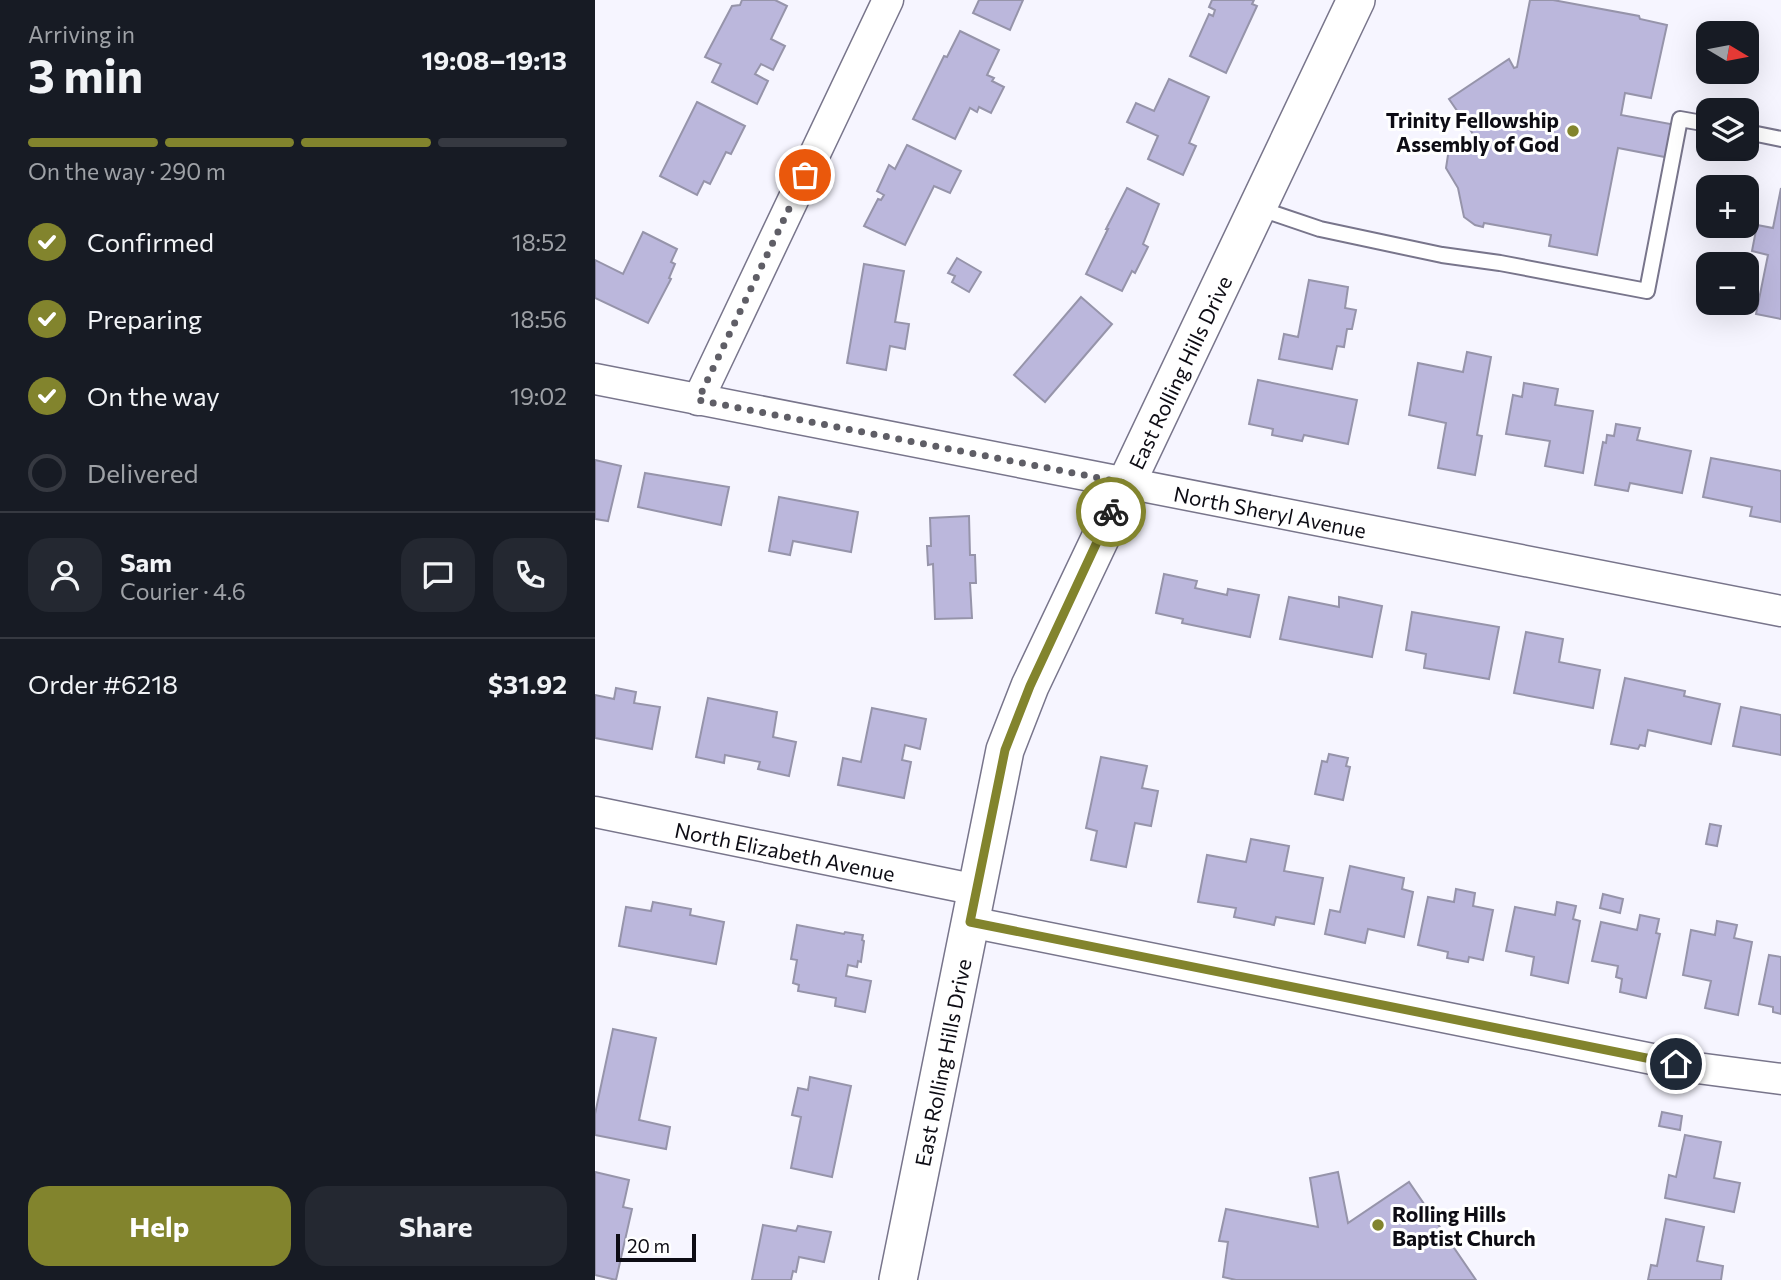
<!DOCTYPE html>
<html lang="en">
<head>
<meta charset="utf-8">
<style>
	:root { --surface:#171b24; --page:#242831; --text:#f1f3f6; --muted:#9ea1a6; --line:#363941; --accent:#82842d }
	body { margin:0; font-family:Commissioner,sans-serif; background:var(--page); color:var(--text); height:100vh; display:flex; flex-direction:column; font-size:26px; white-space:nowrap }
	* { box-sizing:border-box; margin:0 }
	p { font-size:23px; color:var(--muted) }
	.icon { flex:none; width:38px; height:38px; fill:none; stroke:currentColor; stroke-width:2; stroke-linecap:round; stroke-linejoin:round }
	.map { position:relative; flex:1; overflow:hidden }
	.panel { display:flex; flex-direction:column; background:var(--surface); width:595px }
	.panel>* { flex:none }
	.needle { width:46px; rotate:100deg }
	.tools { position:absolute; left:1101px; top:21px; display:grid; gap:14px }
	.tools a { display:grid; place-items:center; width:63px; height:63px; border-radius:14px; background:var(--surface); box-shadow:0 7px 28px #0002; font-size:35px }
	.scale { position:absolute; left:21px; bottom:18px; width:80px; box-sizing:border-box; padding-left:7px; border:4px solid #0d0c14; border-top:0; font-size:19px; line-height:24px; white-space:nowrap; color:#0d0c14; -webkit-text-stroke:5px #fff; paint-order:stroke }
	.pin { position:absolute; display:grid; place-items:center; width:60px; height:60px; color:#fff; margin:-30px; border:4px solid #fff; border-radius:50%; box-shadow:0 2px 7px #0007 }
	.courier { position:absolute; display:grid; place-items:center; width:70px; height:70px; margin:-35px; border:5px solid #82842d; border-radius:50%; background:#fff; color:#222; box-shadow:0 2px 9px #0007 }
	.headline em { font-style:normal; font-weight:700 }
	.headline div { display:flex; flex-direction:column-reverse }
	.headline { display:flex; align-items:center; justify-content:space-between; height:119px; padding:0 28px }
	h1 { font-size:46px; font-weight:700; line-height:52px }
	.bar { display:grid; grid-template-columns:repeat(4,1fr); gap:10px 7px; align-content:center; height:84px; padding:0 28px }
	.bar i { height:9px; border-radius:5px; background:var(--line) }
	.bar .current { background:var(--accent) }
	.bar p { grid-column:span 4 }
	.line { display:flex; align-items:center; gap:18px; padding:0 28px; border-top:2px solid var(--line) }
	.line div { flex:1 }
	.round { display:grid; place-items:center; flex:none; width:74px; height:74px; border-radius:21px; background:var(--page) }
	ol { padding:0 28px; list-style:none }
	li { display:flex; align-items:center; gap:21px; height:77px }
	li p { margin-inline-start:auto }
	li .icon { padding:7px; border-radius:50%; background:var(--accent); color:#fff; stroke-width:4 }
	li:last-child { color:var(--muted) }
	li i { width:38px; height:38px; border:4px solid var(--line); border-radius:50% }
	.cta { display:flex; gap:14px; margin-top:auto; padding:14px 28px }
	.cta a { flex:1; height:80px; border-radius:21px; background:var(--accent); color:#fff; font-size:28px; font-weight:700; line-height:80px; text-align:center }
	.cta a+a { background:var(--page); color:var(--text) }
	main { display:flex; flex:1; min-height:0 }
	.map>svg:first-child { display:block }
	.building { fill:#bbb7dc; stroke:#9694aa; stroke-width:2 }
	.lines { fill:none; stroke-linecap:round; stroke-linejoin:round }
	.service-casing { stroke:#78758b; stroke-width:18 }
	.minor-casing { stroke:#78758b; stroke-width:33 }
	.tertiary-casing { stroke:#78758b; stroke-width:40 }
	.service { stroke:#fff; stroke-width:14 }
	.minor { stroke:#fff; stroke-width:30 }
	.tertiary { stroke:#fff; stroke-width:37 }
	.done { stroke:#5f5e66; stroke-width:7; stroke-dasharray:0 12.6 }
	.route { stroke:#82842d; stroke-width:9 }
	.poi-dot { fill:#82842d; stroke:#fff; stroke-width:2.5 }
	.labels { text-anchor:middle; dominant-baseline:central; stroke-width:6; stroke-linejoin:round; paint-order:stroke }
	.poi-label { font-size:21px; font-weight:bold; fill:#0d0c14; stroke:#fff; text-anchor:end }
	.street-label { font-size:21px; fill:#0d0c14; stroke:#fff }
</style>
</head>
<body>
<main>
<section class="panel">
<div class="headline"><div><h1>3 min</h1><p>Arriving in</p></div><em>19:08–19:13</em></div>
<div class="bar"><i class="current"></i><i class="current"></i><i class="current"></i><i></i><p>On the way · 290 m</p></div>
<ol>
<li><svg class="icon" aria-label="check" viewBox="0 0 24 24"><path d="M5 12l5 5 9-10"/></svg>Confirmed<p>18:52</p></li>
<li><svg class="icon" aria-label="check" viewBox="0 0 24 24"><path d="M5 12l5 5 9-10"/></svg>Preparing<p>18:56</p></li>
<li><svg class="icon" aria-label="check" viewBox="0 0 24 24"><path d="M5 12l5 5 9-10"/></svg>On the way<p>19:02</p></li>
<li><i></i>Delivered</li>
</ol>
<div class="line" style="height:126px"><a class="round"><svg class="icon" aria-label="person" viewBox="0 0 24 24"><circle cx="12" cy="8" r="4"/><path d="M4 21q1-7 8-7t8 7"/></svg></a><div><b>Sam</b><p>Courier · 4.6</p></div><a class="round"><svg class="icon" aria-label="chat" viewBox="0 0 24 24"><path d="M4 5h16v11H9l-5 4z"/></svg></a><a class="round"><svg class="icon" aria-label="phone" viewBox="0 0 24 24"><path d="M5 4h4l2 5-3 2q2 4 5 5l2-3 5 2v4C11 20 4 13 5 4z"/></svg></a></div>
<div class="line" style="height:91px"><div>Order #6218</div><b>$31.92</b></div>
<div class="cta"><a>Help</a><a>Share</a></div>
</section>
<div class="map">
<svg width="1186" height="1280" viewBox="0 0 1186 1280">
	<rect width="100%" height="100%" fill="#f6f5ff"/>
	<g class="building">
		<polygon points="147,0 180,0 192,6 176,39 190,46 178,70 166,64 160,74 173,81 162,104 117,82 126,64 110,57 137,6 145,5"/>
		<polygon points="384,0 428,0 415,30 378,13"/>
		<polygon points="617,0 659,0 657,4 662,6 631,73 595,56 614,14 618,16 620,10 614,7"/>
		<polygon points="935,0 958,0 1044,16 1045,19 1072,25 1056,98 1030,93 1026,115 1081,125 1075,158 1023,148 1002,255 954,246 956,235 889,223 888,227 880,225 869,217 863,188 851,168 853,155 865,143 873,142 880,137 854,99 914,59 919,68 922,67"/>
		<polygon points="365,31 404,50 392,75 399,78 397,81 409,87 396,113 384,107 382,112 375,108 360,139 318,119 349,56 352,57"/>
		<polygon points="574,79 614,97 594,143 601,146 588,175 553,159 563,136 532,122 541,103 559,111"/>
		<polygon points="102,102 150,126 136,154 131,152 115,184 109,181 102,195 65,176"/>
		<polygon points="312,145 366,171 355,193 339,186 310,245 269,226 283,199 286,200 289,195 282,191 294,165 300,169"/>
		<polygon points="532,188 564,204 548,244 553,247 540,273 537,271 527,291 491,274 513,229 511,229"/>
		<polygon points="1186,188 1186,319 1161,314 1173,255 1157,251 1162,225 1178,228"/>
		<polygon points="48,232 82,249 76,262 80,264 74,278 76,279 53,323 0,298 0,260 28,274"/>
		<polygon points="362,258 386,272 374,292 357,282 360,276 353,273"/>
		<polygon points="269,264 309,271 300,322 314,324 310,349 295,346 291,370 252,363"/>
		<polygon points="714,280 753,287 750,308 761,310 757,329 752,329 749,347 742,346 737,369 684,359 689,334 703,337"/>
		<polygon points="486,297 517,324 450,402 419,375"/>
		<polygon points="872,352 896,357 882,435 887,436 880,475 843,468 851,423 814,415 823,363 868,372"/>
		<polygon points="663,380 762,400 753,444 709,435 707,441 677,435 678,429 654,424"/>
		<polygon points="929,383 963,389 960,405 998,411 988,473 950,466 955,441 911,434 918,395 927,397"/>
		<polygon points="1021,424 1045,428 1042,440 1096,451 1087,493 1035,483 1033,491 1000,485 1008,442 1011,443 1012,435 1019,436"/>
		<polygon points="1116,458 1186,471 1186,522 1155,516 1157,507 1108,497"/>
		<polygon points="0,460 26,466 13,521 0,519"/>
		<polygon points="50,473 134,487 126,525 43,507"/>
		<polygon points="184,497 263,512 256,552 198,541 195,555 174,551"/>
		<polygon points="374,516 375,555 380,555 381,583 375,583 377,618 340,619 338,564 333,565 332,546 336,546 335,518"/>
		<polygon points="569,574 602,581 600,588 632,595 633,589 664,595 655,637 587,623 588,619 561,613"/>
		<polygon points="694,597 744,607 744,597 787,606 777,657 685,639"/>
		<polygon points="817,612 904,627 894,679 829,668 831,654 811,650"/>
		<polygon points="931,632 968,639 964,662 1005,670 998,708 919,693"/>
		<polygon points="1030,678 1090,691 1089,696 1125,704 1116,744 1053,730 1050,746 1045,745 1043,749 1016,744"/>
		<polygon points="21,688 41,692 39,703 65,707 57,749 0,738 0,695 19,699"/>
		<polygon points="113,698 182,712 178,737 201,742 194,776 163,769 165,762 130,755 129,763 101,757"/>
		<polygon points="1146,707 1186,715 1186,755 1138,746"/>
		<polygon points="277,708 331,719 325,749 310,745 307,760 316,762 309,798 243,785 248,758 266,762"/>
		<polygon points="734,754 753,758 751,766 755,767 748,800 720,794 727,761 732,762"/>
		<polygon points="506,757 552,766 547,788 563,791 556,826 540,823 531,867 496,860 502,831 491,828"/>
		<polygon points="1115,824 1126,826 1122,846 1111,844"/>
		<polygon points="656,839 694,846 689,871 728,878 719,924 681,917 679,925 639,917 641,908 603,902 612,855 651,862"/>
		<polygon points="755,866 809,878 807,889 818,892 809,937 773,929 770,943 730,934 735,910 745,912"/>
		<polygon points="861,889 880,893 878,906 898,910 888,960 874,957 873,962 852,958 853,952 823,945 833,897 859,902"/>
		<polygon points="1008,894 1028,899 1025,913 1005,908"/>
		<polygon points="58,902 96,909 95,915 129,922 121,964 24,946 31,907 56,911"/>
		<polygon points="962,902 981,906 978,919 985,921 973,983 936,975 939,957 911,951 920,907 960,915"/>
		<polygon points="1045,915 1064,919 1061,933 1065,934 1051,998 1025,992 1027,979 1021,977 1023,966 997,961 1006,922 1042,930"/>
		<polygon points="1122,921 1142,925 1139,938 1157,942 1143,1015 1110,1008 1116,981 1088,975 1096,930 1120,935"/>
		<polygon points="202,925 249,934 250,932 268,935 267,940 269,941 266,962 263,961 262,967 253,965 251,976 276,981 270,1012 240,1006 241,998 203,991 204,985 198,983 202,960 196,959"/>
		<polygon points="1174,955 1186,957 1186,1014 1178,1012 1178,1007 1164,1004"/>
		<polygon points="18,1029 61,1038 44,1120 75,1127 71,1149 0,1135 0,1114"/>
		<polygon points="215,1077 256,1086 237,1177 196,1168 206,1117 197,1115 203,1088 213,1090"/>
		<polygon points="1067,1112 1087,1116 1085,1130 1064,1126"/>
		<polygon points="1090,1135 1126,1142 1119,1178 1145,1183 1139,1212 1070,1198 1074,1175 1081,1177"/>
		<polygon points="0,1172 34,1180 28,1207 37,1209 21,1280 0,1275"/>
		<polygon points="743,1172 753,1223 814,1182 881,1280 641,1280 628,1277 633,1242 624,1241 631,1209 723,1227 715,1178"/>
		<polygon points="1071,1219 1109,1227 1102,1261 1128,1266 1126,1280 1053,1280 1056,1265 1062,1266"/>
		<polygon points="168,1225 201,1231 203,1226 236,1232 229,1262 204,1257 201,1272 198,1271 196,1280 157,1280"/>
	</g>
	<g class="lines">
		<g class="service-casing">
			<g id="service">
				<polyline points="1152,132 1186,139"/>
				<polyline points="663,208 725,229 847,255 905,263 1052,291 1085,119 1113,124"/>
			</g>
		</g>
		<g class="minor-casing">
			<g id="minor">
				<path id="s1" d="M0,379L1186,611"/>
				<polyline points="103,400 293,0"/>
				<path id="s2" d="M0,812L382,890"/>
				<polyline points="375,922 1102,1068 1186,1079"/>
			</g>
		</g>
		<g class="tertiary-casing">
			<g id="tertiary">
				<path id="s3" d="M303,1280L410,750L435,686L761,0"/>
			</g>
		</g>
		<use href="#service" class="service"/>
		<use href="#minor" class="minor"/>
		<use href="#tertiary" class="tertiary"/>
	</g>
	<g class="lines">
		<polyline class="done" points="210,175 103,400 530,483 516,512"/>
		<polyline class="route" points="516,512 435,686 410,750 375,922 1081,1064"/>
	</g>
	<g class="poi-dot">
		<circle cx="978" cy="131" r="7"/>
		<circle cx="783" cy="1225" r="7"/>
	</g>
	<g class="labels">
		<g class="poi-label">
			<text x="964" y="119">Trinity Fellowship<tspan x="964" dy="24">Assembly of God</tspan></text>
			<text x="797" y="1213" text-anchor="start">Rolling Hills<tspan x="797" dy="24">Baptist Church</tspan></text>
		</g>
		<g class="street-label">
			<text stroke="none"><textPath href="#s3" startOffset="957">East Rolling Hills Drive</textPath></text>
			<text stroke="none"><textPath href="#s1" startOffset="688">North Sheryl Avenue</textPath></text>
			<text stroke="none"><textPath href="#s2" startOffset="194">North Elizabeth Avenue</textPath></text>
			<text stroke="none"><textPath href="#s3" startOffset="222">East Rolling Hills Drive</textPath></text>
		</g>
	</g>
</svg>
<div class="tools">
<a><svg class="needle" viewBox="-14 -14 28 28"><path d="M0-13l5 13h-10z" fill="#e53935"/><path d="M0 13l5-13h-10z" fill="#9ea1a6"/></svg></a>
<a><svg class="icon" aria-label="layers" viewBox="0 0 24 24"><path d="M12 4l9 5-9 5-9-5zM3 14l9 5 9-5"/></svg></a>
<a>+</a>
<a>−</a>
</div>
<div class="scale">20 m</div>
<div class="pin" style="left:210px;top:175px;background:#ea580c"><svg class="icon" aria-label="bag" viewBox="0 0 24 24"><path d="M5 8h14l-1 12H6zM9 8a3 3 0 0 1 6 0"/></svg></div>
<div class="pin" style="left:1081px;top:1064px;background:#1f2937"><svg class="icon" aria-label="home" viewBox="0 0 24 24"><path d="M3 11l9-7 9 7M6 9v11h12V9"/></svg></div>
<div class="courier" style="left:516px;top:512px"><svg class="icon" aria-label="bike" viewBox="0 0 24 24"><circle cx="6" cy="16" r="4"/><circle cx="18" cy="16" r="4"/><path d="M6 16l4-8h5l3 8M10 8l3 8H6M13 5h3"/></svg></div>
</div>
</main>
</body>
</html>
